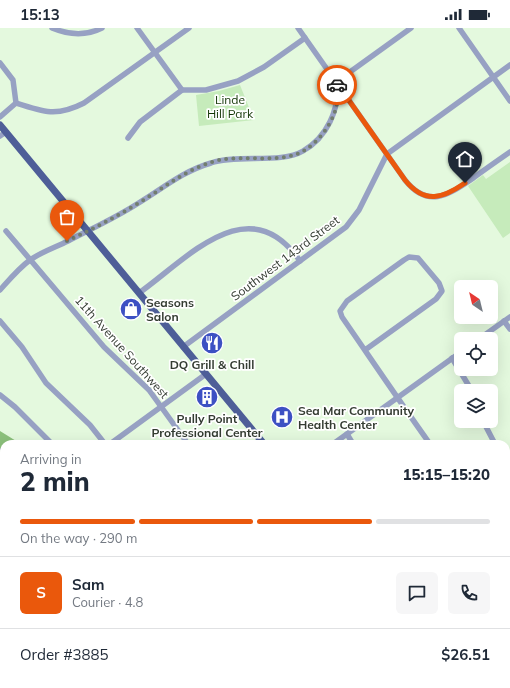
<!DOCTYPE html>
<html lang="en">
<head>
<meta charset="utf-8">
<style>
	:root { --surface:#fff; --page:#f6f6f7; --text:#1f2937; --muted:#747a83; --line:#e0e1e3; --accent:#ea580c }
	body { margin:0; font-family:Mulish,sans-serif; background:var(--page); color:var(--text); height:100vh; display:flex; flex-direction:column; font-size:15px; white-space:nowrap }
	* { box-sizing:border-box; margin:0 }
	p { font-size:13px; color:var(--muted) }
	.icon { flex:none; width:22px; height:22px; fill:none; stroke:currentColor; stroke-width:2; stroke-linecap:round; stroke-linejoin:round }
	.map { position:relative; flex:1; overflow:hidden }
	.side { position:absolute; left:0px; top:412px; width:510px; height:248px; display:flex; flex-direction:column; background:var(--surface); border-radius:12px 12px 0 0; box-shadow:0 4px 16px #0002 }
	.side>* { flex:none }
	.needle { width:26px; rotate:325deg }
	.fabs { position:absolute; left:454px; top:252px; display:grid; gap:8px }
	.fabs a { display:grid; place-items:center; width:44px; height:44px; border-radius:6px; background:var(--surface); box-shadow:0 4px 16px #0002; font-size:20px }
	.pin { position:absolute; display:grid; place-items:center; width:34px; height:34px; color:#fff; margin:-41px -17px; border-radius:50% 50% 50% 0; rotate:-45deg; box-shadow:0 0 4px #0007 }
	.pin .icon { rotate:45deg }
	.courier { position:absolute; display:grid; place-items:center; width:40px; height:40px; margin:-20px; border:3px solid #ea580c; border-radius:50%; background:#fff; color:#222; box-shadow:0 1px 5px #0007 }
	.summary em { font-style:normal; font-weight:800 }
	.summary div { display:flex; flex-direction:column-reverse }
	.summary { display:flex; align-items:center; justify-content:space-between; height:68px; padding:0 20px }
	h1 { font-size:26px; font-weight:800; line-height:30px }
	.bar { display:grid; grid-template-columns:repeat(4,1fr); gap:6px 4px; align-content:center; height:48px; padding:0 20px }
	.bar i { height:5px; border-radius:3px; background:var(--line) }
	.bar .selected { background:var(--accent) }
	.bar p { grid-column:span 4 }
	.line { display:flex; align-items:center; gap:10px; padding:0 20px; border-top:1px solid var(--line) }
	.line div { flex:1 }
	.round { display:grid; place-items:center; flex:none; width:42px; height:42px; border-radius:6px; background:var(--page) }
	.status { display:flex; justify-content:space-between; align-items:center; height:28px; padding:0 20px; background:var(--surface); direction:ltr }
	.status svg { height:11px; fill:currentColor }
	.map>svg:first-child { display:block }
	.green { fill:#c6ebbb }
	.forest { fill:#8bc07b }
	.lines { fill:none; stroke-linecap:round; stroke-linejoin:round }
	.stream { stroke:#95a1bf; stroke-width:1.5 }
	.minor { stroke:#97a1c3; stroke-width:5.5 }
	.major { stroke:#4e5e98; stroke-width:7 }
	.done { stroke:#727e6e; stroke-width:4; stroke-dasharray:0 7.2 }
	.route { stroke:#ea580c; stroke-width:5 }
	.labels { text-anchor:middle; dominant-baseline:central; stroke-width:3.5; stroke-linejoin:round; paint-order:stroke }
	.park-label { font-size:12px; fill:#123504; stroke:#fff }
	.street-label { font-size:12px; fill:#343c32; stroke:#fff }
	.poi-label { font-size:12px; font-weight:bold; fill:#343c32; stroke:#fff; text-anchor:start }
</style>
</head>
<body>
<div class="status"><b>15:13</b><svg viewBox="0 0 49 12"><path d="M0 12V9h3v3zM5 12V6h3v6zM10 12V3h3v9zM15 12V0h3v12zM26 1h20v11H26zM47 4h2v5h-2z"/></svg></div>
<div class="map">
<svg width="510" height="660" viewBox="0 0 510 660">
	<rect width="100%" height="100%" fill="#e4f9de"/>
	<g class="green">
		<polygon points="240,57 254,92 199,98 196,67 219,63"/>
		<polygon points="510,134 510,205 503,210 468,158 483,147 486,151"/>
	</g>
	<polygon class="forest" points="0,403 21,416 4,416 4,442 0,442"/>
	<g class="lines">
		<polyline class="stream" points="0,421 4,422"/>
		<g class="minor">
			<path d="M52,0C69,7 86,8 102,0"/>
			<polyline points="137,0 182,62"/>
			<path d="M298,0L405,152C428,181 448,167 472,151C484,142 497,133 510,124"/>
			<polyline points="459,0 510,73"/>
			<polyline points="0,35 13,52 16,75 0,89"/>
			<path d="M16,75C43,84 57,89 84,75L189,0"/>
			<polyline points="0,108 6,104"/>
			<polyline points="128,110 140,94 182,62 206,62 238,53 264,39 305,10"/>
			<polyline points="6,203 104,319 149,362 188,416"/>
			<path d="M0,262C9,252 19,240 30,232C41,224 56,219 68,213C91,201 115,190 137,176C162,161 183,143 211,135C238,126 281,136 303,123C326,110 341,81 336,54L411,0"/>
			<path d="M139,265C188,230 249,159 300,233"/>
			<polyline points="0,293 22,319 46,355 90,397 105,416"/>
			<polyline points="504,293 510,301"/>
			<polyline points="479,311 510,289"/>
			<polyline points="183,319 346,199 359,182 387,126 510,37"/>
			<path d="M365,322L436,271L442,263L439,255L418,230L409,229L404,232L347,273L340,283L342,289C371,331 400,374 430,416"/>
			<polyline points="452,330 472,363"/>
			<polyline points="0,367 15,379 52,416"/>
			<polyline points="483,393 495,416"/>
			<polyline points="347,406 353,416"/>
			<polyline points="110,416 206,346"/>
			<polyline points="333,416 461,324"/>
			<polyline points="506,432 510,437"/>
			<polyline points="506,525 510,531"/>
			<polyline points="0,580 4,573"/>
			<polyline points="506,616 510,613"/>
			<polyline points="271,656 274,660"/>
			<polyline points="436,656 438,660"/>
			<polyline points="113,660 119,656"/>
			<polyline points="222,660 228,656"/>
			<polyline points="333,660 339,656"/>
			<polyline points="446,660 452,656"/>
		</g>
		<g class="major">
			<polyline points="0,97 264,416"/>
			<polyline points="506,453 510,450"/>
			<polyline points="506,640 510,643"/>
		</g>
	</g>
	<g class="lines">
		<path class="done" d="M67,213C91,202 114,190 137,176C164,160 187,140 219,132C245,127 284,136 305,122C325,109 342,82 337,57"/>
		<path class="route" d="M337,57L336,54L405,152C425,177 443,170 465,155"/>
	</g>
	<defs>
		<g id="shop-disc" transform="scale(1.15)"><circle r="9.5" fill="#3d50c3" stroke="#fff"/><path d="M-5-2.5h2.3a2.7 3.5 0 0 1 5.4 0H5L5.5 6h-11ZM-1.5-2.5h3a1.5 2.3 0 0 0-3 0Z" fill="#fff"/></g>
		<g id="restaurant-disc" transform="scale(1.15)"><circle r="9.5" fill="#3d50c3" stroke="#fff"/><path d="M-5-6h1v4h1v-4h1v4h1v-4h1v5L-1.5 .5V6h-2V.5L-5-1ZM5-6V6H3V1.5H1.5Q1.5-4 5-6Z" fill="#fff"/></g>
		<g id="building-disc" transform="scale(1.15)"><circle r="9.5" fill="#3d50c3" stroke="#fff"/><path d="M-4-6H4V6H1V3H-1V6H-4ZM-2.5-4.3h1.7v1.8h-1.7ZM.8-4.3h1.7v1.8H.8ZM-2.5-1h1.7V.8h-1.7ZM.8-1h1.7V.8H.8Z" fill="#fff"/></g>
		<g id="hospital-disc" transform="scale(1.15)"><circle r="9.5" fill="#3d50c3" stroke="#fff"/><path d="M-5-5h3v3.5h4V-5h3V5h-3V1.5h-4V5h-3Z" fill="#fff"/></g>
	</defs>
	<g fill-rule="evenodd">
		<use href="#shop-disc" x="131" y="281"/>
		<use href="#restaurant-disc" x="212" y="315"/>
		<use href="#building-disc" x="207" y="369"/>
		<use href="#hospital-disc" x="282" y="389"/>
	</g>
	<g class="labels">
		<g class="park-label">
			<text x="230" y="71">Linde<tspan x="230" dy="14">Hill Park</tspan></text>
		</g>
		<g class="street-label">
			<text transform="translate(285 230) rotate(-37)">Southwest 143rd Street</text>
			<text transform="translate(122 319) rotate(48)">11th Avenue Southwest</text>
		</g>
		<g class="poi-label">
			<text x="146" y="274">Seasons<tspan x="146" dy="14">Salon</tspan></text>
			<text x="212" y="336" text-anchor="middle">DQ Grill &amp; Chill</text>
			<text x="298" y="382">Sea Mar Community<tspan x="298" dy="14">Health Center</tspan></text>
			<text x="207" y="390" text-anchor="middle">Pully Point<tspan x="207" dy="14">Professional Center</tspan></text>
		</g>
	</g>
</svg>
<div class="fabs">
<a><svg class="needle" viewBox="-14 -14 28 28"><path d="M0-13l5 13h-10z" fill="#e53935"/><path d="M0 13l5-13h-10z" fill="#747a83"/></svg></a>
<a><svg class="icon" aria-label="locate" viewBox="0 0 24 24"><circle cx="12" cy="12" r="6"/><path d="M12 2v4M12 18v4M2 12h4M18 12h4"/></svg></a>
<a><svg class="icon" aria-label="layers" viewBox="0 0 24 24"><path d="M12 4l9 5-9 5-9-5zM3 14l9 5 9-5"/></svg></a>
</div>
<div class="pin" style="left:67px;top:213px;background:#ea580c"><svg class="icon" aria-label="bag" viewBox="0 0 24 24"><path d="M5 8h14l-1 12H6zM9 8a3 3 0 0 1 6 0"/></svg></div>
<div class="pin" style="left:465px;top:155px;background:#1f2937"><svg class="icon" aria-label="home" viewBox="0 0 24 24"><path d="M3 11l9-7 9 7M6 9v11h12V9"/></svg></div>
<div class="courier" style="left:337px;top:57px"><svg class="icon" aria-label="car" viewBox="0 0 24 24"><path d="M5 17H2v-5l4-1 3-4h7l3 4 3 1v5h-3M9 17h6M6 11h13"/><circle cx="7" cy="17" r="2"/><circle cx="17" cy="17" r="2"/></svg></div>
<section class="side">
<div class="summary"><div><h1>2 min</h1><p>Arriving in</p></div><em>15:15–15:20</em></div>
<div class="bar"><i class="selected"></i><i class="selected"></i><i class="selected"></i><i></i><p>On the way · 290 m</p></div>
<div class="line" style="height:72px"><b class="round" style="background:var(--accent);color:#fff">S</b><div><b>Sam</b><p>Courier · 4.8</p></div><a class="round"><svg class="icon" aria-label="chat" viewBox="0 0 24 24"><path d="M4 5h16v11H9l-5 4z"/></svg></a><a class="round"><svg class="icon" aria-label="phone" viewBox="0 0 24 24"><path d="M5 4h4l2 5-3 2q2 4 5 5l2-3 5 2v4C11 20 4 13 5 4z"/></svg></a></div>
<div class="line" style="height:52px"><div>Order #3885</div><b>$26.51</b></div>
</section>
</div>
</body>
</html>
